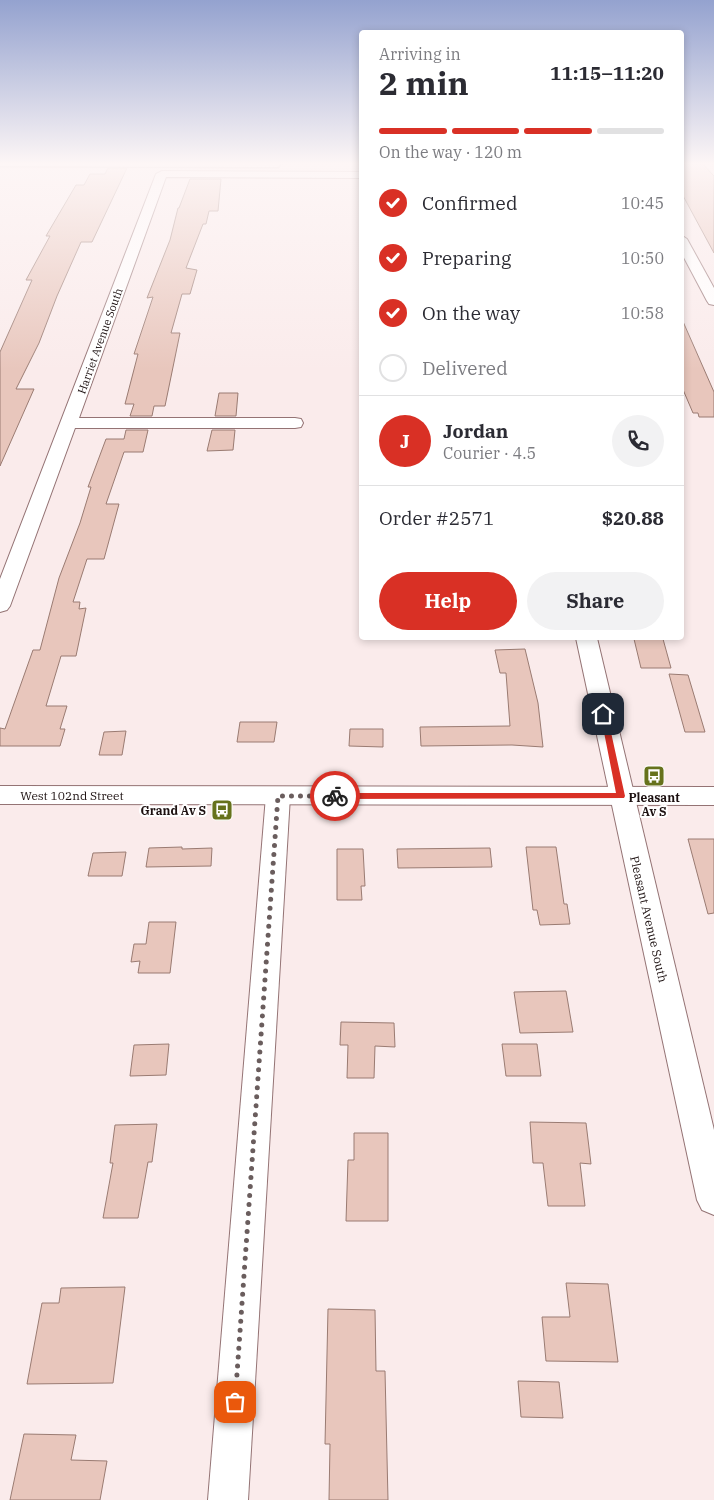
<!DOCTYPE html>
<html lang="en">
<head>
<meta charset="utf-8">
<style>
	:root { --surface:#fff; --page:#f2f2f3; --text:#2b2b33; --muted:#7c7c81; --line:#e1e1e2; --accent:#d93025 }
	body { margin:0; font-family:"IBM Plex Serif",serif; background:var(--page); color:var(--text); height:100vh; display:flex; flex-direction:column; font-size:19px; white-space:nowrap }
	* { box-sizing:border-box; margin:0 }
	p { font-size:16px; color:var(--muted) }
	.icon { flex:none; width:28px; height:28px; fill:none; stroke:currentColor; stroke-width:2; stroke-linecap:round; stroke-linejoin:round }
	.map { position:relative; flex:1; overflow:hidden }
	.details { position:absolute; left:359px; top:30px; width:325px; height:610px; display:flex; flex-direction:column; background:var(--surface); border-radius:5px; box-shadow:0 2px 8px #0003 }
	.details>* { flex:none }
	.pin { position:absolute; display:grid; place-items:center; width:42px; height:42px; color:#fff; margin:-21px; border-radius:10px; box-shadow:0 2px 8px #0006 }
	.courier { position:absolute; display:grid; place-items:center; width:50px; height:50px; margin:-25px; border:4px solid #d93025; border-radius:50%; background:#fff; color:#222; box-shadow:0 1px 6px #0007 }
	.summary em { font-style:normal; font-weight:800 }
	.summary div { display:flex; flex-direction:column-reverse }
	.summary { display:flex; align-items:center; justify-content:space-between; height:85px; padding:0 20px }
	h1 { font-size:32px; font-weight:800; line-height:38px }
	.bar { display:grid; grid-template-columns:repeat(4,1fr); gap:8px 5px; align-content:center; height:60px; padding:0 20px }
	.bar i { height:6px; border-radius:4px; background:var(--line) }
	.bar .current { background:var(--accent) }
	.bar p { grid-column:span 4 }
	.line { display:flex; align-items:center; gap:12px; padding:0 20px; border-top:1px solid var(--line) }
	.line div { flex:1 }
	.round { display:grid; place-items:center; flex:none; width:52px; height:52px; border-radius:26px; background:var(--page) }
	ol { padding:0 20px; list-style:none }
	li { display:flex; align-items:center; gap:15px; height:55px }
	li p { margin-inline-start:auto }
	li .icon { padding:5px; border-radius:50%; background:var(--accent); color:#fff; stroke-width:4 }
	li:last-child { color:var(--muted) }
	li i { width:28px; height:28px; border:2px solid var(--line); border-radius:50% }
	.primary-button { display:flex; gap:10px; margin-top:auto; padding:10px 20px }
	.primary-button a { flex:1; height:58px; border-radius:30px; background:var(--accent); color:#fff; font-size:20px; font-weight:800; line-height:58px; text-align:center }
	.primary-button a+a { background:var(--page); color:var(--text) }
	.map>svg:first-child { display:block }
	.building { fill:#e8c6bc; stroke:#9a7b72 }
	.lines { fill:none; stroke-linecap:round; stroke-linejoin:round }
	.lane-casing { stroke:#947374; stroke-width:3 }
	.street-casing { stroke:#947374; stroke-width:2 }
	.secondary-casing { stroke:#947374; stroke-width:2 }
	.lane { fill:#fff; fill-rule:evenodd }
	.street { fill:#fff; fill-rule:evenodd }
	.secondary { fill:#fff; fill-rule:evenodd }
	.route { fill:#d93025 }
	.done { stroke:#6a5d5d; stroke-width:5; stroke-dasharray:0 9 }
	.labels { text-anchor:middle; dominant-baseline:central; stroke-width:4; stroke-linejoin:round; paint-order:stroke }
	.far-street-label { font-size:11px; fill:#1c1010; stroke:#fff }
	.street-label { font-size:12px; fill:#1c1010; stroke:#fff }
	.poi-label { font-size:12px; font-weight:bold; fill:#1c1010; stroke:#fff }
</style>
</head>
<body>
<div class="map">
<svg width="714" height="1500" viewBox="0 0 714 1500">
	<rect width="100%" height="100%" fill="#faebeb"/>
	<g class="building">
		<polygon points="682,162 701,162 714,176 714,253 681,192 681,165 683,165"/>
		<polygon points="108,168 127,168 92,242 81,242 57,296 39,343 16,389 34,389 0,466 0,352 32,280 26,280 50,236 46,236 76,185 84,185 90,174 105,174"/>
		<polygon points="190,179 221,179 218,211 209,211 206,224 203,224 186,268 197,270 190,294 182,294 171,333 180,333 165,406 154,406 152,416 130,416 134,404 125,404 138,354 134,354 153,297 147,298 170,240 178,208 179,208"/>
		<polygon points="681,317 714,392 714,417 699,417 698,413 693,413 681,385"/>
		<polygon points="219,393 238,393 236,416 215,416"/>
		<polygon points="126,430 148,430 143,452 124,452 106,504 119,504 104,559 87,559 73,602 80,602 79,609 86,608 76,656 61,656 46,706 67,706 60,729 65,729 60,746 0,746 0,728 5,729 33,650 40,650 59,578 80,523 91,487 88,487 106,439 124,439"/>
		<polygon points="212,430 235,430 233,450 207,451"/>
		<polygon points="634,639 663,639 671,668 641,668"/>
		<polygon points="525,649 538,703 543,747 512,745 421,746 420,727 510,726 506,673 500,673 495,650"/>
		<polygon points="669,674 688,675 705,732 685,732"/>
		<polygon points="240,722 277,722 274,742 237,742"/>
		<polygon points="350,729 383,729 383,747 349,746"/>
		<polygon points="126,731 122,755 99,755 104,732"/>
		<polygon points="688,839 714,839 714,913 708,914"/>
		<polygon points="182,847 182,849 212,848 211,866 146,867 149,848"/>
		<polygon points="526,847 556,847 564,904 567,904 570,924 540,925 537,910 533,910"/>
		<polygon points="490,848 492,867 398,868 397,849"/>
		<polygon points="337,849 363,849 365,886 361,886 362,900 337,900"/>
		<polygon points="126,852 122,876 88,876 93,853"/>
		<polygon points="149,922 176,922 170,973 138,973 140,961 131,962 134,944 146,944"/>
		<polygon points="566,991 573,1032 520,1033 514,992"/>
		<polygon points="341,1022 394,1023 395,1047 375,1046 374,1078 347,1078 348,1045 340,1045"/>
		<polygon points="169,1044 166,1075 130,1076 134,1045"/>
		<polygon points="502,1044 537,1044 541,1076 506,1076"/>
		<polygon points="530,1122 586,1123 591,1164 580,1163 585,1206 548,1206 543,1163 533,1163"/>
		<polygon points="157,1124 152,1162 148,1162 138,1218 103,1218 113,1163 110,1163 115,1125"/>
		<polygon points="354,1133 388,1133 388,1221 346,1221 348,1160 354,1160"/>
		<polygon points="566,1283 608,1284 618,1362 546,1361 542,1317 570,1317"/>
		<polygon points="125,1287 113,1383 27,1384 42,1303 59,1303 61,1288"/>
		<polygon points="328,1309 375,1310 376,1371 385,1371 388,1500 329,1500 330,1444 325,1444"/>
		<polygon points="518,1381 559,1382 563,1418 521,1417"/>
		<polygon points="24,1434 76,1435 71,1460 107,1461 100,1500 10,1500"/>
	</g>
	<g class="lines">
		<g class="lane-casing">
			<polygon id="lane" points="0,162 276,163 282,162 278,167 0,166"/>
		</g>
		<g class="street-casing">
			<g id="street">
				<polygon points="162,171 361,172 361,178 166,177 79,418 295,418 301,419 303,423 301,427 295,428 75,428 10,606 7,610 0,612 0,579 156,174"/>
				<polygon points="681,235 687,239 714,288 714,305 709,304 707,301 681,252"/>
				<polygon points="576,638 597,638 714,1130 714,1215 702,1210 697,1200"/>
				<polygon points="278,788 287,790 290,796 248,1500 208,1500 266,796 269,790"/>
			</g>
		</g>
		<g class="secondary-casing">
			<polygon id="secondary" points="0,786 714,787 714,805 0,804"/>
		</g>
		<use href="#lane" class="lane"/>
		<use href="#street" class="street"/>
		<use href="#secondary" class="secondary"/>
	</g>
	<linearGradient id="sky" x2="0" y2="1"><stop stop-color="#94a2cf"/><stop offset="0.44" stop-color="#fdf6f6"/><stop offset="1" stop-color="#fdf6f6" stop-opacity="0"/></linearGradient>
	<rect width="714" height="372" fill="url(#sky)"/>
	<polygon class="route" points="600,712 607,714 625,796 624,798 335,799 330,796 335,793 616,793"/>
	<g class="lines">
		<polyline class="done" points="235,1402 278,796 335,796"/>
	</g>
	<defs>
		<g id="bus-square" transform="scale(1.125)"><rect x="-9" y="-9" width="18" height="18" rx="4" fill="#66721c" stroke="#fff"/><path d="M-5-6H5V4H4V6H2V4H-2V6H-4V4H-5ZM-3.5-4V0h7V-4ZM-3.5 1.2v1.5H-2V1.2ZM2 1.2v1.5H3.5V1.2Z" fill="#fff"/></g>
	</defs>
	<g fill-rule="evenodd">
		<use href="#bus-square" x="654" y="776"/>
		<use href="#bus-square" x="222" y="810"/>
	</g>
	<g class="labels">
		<g class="far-street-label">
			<text transform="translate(100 341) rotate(-70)">Harriet Avenue South</text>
		</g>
		<g class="street-label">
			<text x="72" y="795">West 102nd Street</text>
			<text transform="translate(649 919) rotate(77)">Pleasant Avenue South</text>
		</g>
		<g class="poi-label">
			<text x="654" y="797">Pleasant<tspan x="654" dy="14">Av S</tspan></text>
			<text x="206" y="810" text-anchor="end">Grand Av S</text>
		</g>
	</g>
</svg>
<div class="pin" style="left:235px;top:1402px;background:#ea580c"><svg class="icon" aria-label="bag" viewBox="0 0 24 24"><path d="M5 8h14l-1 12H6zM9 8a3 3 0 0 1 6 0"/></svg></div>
<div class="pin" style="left:603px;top:714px;background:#1f2937"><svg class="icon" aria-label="home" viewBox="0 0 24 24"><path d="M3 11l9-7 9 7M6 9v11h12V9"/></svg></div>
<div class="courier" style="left:335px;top:796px"><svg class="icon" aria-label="bike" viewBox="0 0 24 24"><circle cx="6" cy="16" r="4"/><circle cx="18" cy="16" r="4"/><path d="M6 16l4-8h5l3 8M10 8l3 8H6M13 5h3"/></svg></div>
<section class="details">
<div class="summary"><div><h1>2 min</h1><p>Arriving in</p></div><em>11:15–11:20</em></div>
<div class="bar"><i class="current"></i><i class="current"></i><i class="current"></i><i></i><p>On the way · 120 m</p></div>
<ol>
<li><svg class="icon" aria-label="check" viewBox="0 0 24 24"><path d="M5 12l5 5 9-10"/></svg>Confirmed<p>10:45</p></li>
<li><svg class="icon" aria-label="check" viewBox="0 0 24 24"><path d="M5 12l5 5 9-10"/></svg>Preparing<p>10:50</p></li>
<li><svg class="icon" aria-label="check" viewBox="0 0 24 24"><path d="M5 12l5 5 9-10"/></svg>On the way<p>10:58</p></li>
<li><i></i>Delivered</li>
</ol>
<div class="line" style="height:90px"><b class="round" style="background:var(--accent);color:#fff">J</b><div><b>Jordan</b><p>Courier · 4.5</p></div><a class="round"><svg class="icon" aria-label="phone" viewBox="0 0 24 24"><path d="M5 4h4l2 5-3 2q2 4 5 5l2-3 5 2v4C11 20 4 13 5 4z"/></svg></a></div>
<div class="line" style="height:65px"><div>Order #2571</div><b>$20.88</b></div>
<div class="primary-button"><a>Help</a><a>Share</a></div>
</section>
</div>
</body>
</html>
